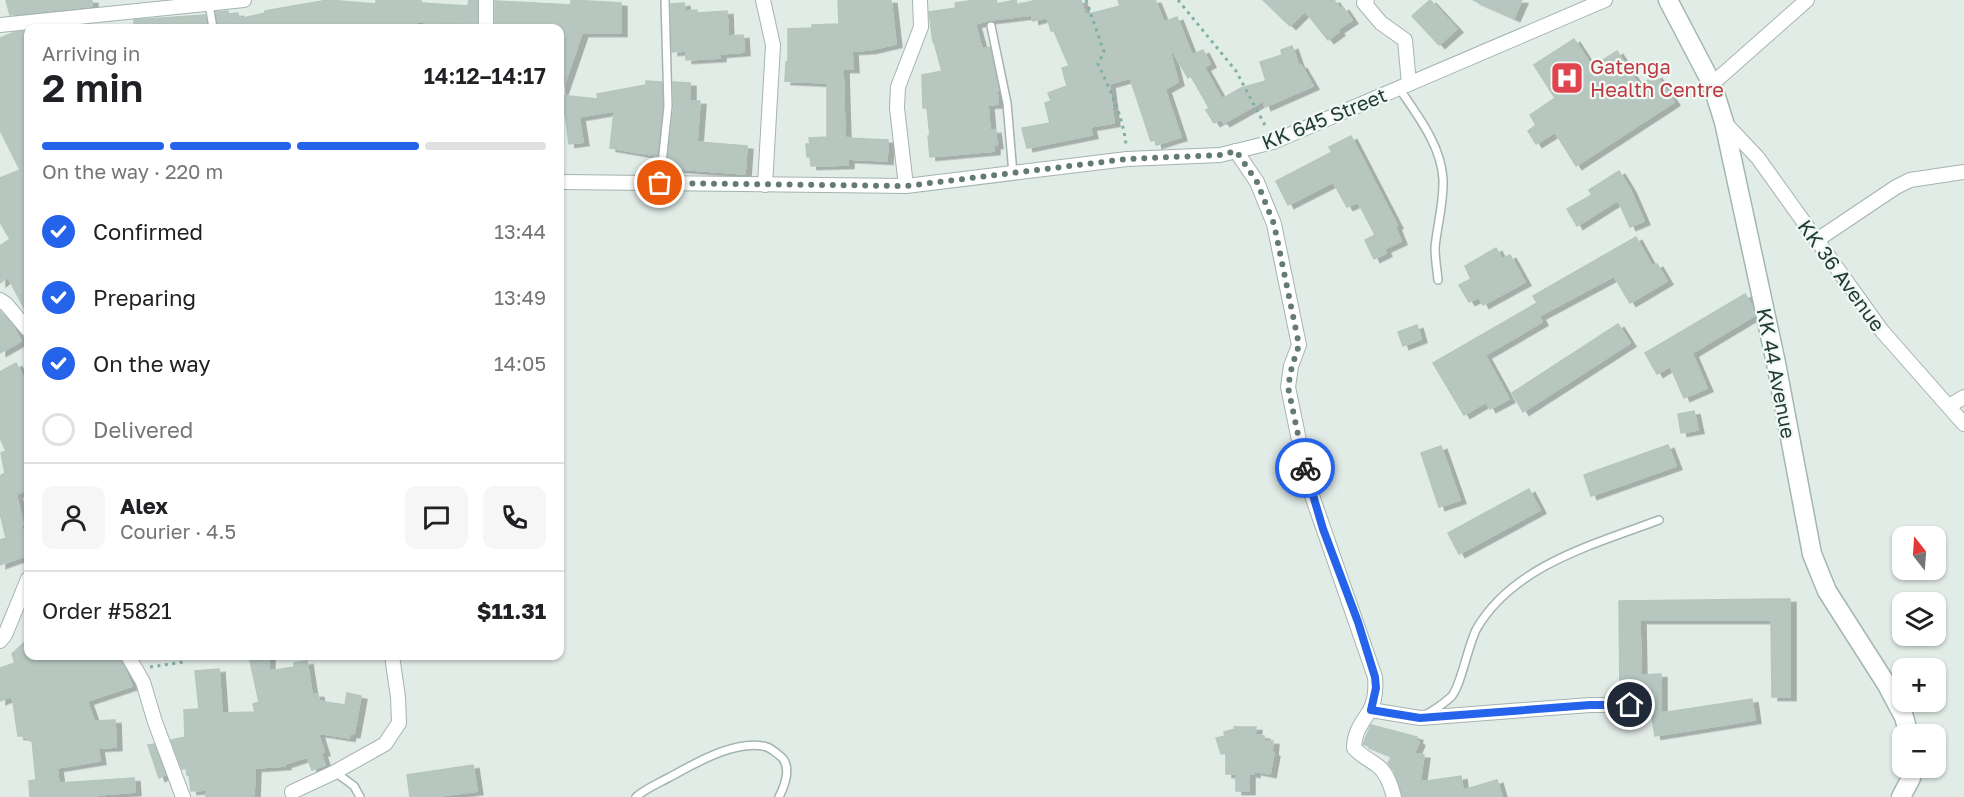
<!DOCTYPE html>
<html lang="en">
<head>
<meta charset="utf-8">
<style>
	:root { --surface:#fff; --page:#f6f6f6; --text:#202124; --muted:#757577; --line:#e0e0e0; --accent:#2563eb }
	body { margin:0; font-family:"Golos Text",sans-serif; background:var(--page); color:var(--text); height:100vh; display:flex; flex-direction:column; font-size:22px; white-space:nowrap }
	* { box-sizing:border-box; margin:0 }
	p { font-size:20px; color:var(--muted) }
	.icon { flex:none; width:33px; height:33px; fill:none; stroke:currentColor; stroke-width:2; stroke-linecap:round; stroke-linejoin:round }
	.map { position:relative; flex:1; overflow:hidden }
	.panel { position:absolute; left:24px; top:24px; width:540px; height:636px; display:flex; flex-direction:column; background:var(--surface); border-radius:12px; box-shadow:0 2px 4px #0004 }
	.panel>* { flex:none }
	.needle { width:39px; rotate:343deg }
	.buttons { position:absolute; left:1892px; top:526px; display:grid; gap:12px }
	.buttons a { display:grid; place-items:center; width:54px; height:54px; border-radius:12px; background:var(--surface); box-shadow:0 2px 4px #0004; font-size:30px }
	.pin { position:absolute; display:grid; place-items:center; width:51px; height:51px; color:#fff; margin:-26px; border:3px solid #fff; border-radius:50%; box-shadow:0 2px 6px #0007 }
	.courier { position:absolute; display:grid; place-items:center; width:60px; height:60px; margin:-30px; border:4px solid #2563eb; border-radius:50%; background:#fff; color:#222; box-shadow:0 2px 8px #0007 }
	.headline em { font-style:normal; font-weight:600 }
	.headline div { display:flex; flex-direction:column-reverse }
	.headline { display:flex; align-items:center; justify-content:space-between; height:102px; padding:0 18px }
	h1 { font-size:39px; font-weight:600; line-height:45px }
	.bar { display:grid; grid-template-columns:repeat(4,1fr); gap:9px 6px; align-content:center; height:72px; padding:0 18px }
	.bar i { height:8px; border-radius:4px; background:var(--line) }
	.bar .on { background:var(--accent) }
	.bar p { grid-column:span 4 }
	.line { display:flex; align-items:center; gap:15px; padding:0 18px; border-top:2px solid var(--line) }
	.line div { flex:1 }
	.round { display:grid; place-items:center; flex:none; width:63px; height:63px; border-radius:12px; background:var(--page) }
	ol { padding:0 18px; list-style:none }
	li { display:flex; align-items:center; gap:18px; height:66px }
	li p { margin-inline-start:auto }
	li .icon { padding:6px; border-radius:50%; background:var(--accent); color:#fff; stroke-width:4 }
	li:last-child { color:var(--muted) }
	li i { width:33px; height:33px; border:3px solid var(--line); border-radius:50% }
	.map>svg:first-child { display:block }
	.building { fill:#b7c7c0; stroke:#b4c6be; stroke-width:1.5; filter:url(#shadow) }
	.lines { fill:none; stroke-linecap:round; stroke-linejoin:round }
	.service-casing { stroke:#a4b4ae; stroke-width:10 }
	.minor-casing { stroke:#a4b4ae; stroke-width:16 }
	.secondary-casing { stroke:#a0b8af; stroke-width:21 }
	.path { stroke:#81b0a1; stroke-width:3; stroke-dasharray:3 4.5; stroke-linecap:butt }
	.service { stroke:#fff; stroke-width:7 }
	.minor { stroke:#fff; stroke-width:14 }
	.secondary { stroke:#fff; stroke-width:18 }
	.done { stroke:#647a74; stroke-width:6; stroke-dasharray:0 10.8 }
	.route { stroke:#2563eb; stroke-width:8 }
	.labels { text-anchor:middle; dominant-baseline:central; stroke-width:4.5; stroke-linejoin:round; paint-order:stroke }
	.health-label { font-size:20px; fill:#be3a42; stroke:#f2f9f5; text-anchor:start }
	.street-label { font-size:20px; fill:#213d36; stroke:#f2f9f5 }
</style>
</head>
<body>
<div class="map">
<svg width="1964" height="797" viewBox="0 0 1964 797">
	<defs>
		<filter id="shadow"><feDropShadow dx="6" dy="3.5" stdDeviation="0" flood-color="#0004"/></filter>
	</defs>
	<rect width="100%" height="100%" fill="#e1ece7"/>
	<g class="building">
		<polygon points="6,0 92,0 92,6 10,15"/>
		<polygon points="328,0 376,4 376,0 421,0 421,3 468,6 469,0 477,0 477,28 461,28 461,24 417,22 417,28 218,28 216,12 228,11 228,14 238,13 239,19 265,13 265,11"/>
		<polygon points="571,0 621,3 621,33 582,33 562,91 560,91 560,28 495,28 495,1 571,5"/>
		<polygon points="838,0 891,0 896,44 870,50 852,51 853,69 843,69 845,136 847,138 888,140 887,161 848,159 848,165 811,166 810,157 807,157 806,144 810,144 809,138 827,137 827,83 785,81 786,62 788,62 788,29 812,28 812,25 839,24"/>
		<polygon points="975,0 996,0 997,4 1016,0 1017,5 1037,0 1081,0 1085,15 1120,6 1118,0 1155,0 1164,22 1177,17 1192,55 1203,50 1210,64 1204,67 1222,99 1241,88 1266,81 1260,62 1282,55 1281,50 1292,46 1299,66 1301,65 1313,86 1265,107 1263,101 1224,123 1221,119 1214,123 1206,110 1209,108 1191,76 1188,78 1172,50 1170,51 1178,82 1165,89 1181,137 1156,145 1155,140 1151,141 1130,78 1109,84 1114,123 1090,127 1092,135 1027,148 1022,128 1050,123 1045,103 1051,101 1048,93 1067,86 1062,68 1069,66 1054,31 1051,31 1047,17 1033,21 1032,15 990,20 975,24 982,49 990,47 999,90 997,90 998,104 988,105 990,130 995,130 997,145 994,145 994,151 930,157 928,136 930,136 927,108 923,108 922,75 942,71 934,42 933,42 929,12 956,8 955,3"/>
		<polygon points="1263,0 1334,0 1340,9 1343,7 1352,20 1337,30 1339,32 1328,40 1305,11 1290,26"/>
		<polygon points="1430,0 1457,29 1439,45 1412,16"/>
		<polygon points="1473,0 1522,0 1514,18"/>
		<polygon points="684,3 685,11 697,10 697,13 727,11 728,36 743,35 744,52 720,54 720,58 686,60 686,51 672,52 671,4"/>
		<polygon points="205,15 207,28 134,28 134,20"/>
		<polygon points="28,31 28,316 8,277 0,283 0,246 10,239 0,222 0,178 20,170 0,130 0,38 15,32"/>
		<polygon points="1574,39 1592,67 1617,51 1639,86 1656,75 1674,102 1576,166 1555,132 1536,144 1528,131 1536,125 1530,115 1555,98 1534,65"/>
		<polygon points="646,81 662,82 662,106 657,156 610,148 614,111 579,117 583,142 569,144 565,113 560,112 560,95 598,99 597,94 646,85"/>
		<polygon points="673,82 690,83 690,101 700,101 697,142 747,146 745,174 667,168 674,106"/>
		<polygon points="1351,136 1397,225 1395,226 1401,241 1384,249 1386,253 1374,259 1365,240 1375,235 1358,202 1347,207 1333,182 1288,205 1276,181 1332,152 1329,147"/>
		<polygon points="1619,171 1630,189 1644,221 1630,227 1618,200 1577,226 1567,209 1592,195 1589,190"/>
		<polygon points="1636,237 1652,266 1657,264 1667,281 1630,303 1614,276 1539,316 1542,322 1485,355 1509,399 1490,409 1486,402 1464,415 1433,363 1537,303 1533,296"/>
		<polygon points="1496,248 1502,259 1510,255 1525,282 1483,305 1479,297 1469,302 1459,285 1471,279 1465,266"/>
		<polygon points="1745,294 1752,306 1754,316 1692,353 1707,388 1684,398 1670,366 1657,374 1645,353"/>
		<polygon points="0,311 11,323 21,341 0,353"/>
		<polygon points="1618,324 1630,343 1523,412 1512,393"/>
		<polygon points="1417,325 1421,339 1403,346 1398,332"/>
		<polygon points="16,363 28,386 28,490 16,494 23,524 21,524 28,547 28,555 0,565 0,540 6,538 0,513 0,476 5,473 1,453 6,451 0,438 0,372"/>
		<polygon points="1694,411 1698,430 1681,433 1678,414"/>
		<polygon points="1668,445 1676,466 1591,496 1584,475"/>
		<polygon points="1441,446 1460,500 1439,507 1421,453"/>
		<polygon points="1529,489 1540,510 1459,554 1448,533"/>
		<polygon points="1790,599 1790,697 1772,697 1771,620 1640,620 1641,675 1661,674 1661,713 1752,699 1755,720 1655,736 1649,699 1637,700 1631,696 1620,696 1619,601"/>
		<polygon points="28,639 28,656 119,656 132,686 87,701 94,721 115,720 116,747 98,748 100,761 57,768 59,783 134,778 135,792 97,795 97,797 30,797 29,781 36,780 32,740 22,736 18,736 12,696 0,701 0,668 15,663 12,654"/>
		<polygon points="249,656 269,656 269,671 294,667 294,663 307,661 312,694 318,694 319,701 345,705 347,693 361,696 354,734 350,734 349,738 318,733 324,752 321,753 325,765 312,770 307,757 285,764 285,766 255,768 254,797 206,797 206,790 191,791 189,774 187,775 186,768 182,769 171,740 185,737 184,710 199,709 195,671 219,669 222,713 255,712 253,704 259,702"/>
		<polygon points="1371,725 1417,737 1416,740 1419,742 1414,754 1424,755 1420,782 1461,776 1463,790 1497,780 1502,797 1403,797 1394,771 1388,763 1392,756 1363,744"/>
		<polygon points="1234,727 1256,727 1255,735 1264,736 1264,741 1273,741 1272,752 1274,753 1270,774 1254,771 1254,774 1249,773 1249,791 1236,791 1236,774 1226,774 1226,753 1221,754 1216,738 1225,736 1224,732 1235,729"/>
		<polygon points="154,744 165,775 159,778 148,745"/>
		<polygon points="473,765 477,791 432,797 410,797 407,775"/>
	</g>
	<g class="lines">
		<g class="service-casing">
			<g id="service">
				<polyline points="205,5 210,10 213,28"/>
				<polyline points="991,26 1007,103 1013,174"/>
				<path d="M1399,88C1417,115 1441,145 1443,179C1444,203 1437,225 1435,248C1435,258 1437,270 1438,280"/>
				<polyline points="660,183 668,106 665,0"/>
				<path d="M1425,715C1433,711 1444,703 1451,697C1461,687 1468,644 1477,628C1514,565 1595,544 1659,520"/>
				<polyline points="335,772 354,786 360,797"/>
				<path d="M636,797C645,789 657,784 668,778C694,764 737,738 767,747C772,749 775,752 779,755C793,765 785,785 779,797"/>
			</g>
		</g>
		<g class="minor-casing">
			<g id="minor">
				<polyline points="763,0 773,45 765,185"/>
				<polyline points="1367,0 1364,3 1381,23 1405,40 1409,84"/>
				<polyline points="0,25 244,0"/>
				<polyline points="486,28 486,0"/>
				<polyline points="1712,84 1807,0"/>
				<polyline points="1725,123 1758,158 1882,331 1964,424"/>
				<path d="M1236,151L1257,182L1274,224L1299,345L1291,366L1288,387L1308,484L1375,677C1376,688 1375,702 1369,712C1361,724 1354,733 1354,748C1362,757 1369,759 1378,766C1387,773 1391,786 1394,797"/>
				<polyline points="560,182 906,186 1127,159 1220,155 1273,142 1605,0"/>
				<polyline points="906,186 897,108 898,87 921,27 920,0"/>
				<polyline points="1817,240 1896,187 1910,180 1964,172"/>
				<polyline points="0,300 6,304 28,330"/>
				<polyline points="1949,406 1964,397"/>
				<polyline points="0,641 5,635 28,579"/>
				<polyline points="128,656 143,682 155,722 183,797"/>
				<polyline points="1371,710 1420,718 1590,705 1630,705"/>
				<polyline points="292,792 335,772 385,744 399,723 398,697 392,656"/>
			</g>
		</g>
		<g class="secondary-casing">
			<g id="secondary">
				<polyline points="1668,0 1712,84 1724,122 1776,363 1812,554 1827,591 1887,685 1904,717 1909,735"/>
				<polyline points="1901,797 1911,778 1912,768"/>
			</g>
		</g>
		<g class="path">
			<path d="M1086,0L1104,52L1098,64C1110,90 1123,116 1126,145"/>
			<polyline points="1178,0 1236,71 1267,129"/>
			<polyline points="150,667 184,662 182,656"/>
		</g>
		<use href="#service" class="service"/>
		<use href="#minor" class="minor"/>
		<use href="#secondary" class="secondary"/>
	</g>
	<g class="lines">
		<polyline class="done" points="660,183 906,186 1127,159 1220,155 1236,151 1257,182 1274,224 1299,345 1292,366 1288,387 1305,468"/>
		<polyline class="route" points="1305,468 1323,529 1358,622 1375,677 1376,688 1371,710 1420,718 1590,705 1630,705"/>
	</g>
	<defs>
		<g id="hospital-square" transform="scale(1.725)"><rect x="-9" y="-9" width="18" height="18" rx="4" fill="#e0444e" stroke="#f2f9f5"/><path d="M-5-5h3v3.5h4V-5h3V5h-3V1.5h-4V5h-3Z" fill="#fff"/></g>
	</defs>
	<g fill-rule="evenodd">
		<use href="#hospital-square" x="1567" y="78"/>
	</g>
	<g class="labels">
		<g class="health-label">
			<text x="1590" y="66">Gatenga<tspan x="1590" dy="23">Health Centre</tspan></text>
		</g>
		<g class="street-label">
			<text transform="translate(1324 118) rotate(-22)">KK 645 Street</text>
			<text transform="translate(1842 275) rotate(54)">KK 36 Avenue</text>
			<text transform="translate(1777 373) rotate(79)">KK 44 Avenue</text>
		</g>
	</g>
</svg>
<div class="buttons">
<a><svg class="needle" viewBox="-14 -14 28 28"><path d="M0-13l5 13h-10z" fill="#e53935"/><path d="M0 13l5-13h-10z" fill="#757577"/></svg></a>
<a><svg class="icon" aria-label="layers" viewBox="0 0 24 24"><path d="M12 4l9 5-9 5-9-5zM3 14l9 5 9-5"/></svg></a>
<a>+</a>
<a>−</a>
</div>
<div class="pin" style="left:660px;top:183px;background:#ea580c"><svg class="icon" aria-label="bag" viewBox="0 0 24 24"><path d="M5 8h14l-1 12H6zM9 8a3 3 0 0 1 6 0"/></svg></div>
<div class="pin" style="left:1630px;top:705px;background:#1f2937"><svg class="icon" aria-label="home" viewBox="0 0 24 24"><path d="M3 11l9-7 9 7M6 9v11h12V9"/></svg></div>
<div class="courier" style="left:1305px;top:468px"><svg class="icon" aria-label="bike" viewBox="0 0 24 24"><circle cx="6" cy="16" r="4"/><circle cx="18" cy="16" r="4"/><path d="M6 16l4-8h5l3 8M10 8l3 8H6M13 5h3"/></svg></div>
<section class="panel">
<div class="headline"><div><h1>2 min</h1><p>Arriving in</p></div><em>14:12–14:17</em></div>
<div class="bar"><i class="on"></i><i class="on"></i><i class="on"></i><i></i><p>On the way · 220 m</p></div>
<ol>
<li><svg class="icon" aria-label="check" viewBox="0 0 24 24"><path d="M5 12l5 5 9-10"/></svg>Confirmed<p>13:44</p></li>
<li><svg class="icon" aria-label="check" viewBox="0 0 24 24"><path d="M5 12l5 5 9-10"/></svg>Preparing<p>13:49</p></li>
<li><svg class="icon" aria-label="check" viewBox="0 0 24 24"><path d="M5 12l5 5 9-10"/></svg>On the way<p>14:05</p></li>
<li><i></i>Delivered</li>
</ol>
<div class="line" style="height:108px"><a class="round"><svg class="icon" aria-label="person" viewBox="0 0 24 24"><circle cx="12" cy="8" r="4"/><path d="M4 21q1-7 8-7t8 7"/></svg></a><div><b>Alex</b><p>Courier · 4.5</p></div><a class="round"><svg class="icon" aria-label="chat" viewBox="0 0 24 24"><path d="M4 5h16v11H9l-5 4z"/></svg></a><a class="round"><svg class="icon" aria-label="phone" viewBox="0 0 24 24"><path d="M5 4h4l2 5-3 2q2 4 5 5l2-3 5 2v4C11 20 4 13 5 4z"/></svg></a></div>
<div class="line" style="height:78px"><div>Order #5821</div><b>$11.31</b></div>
</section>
</div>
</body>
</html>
